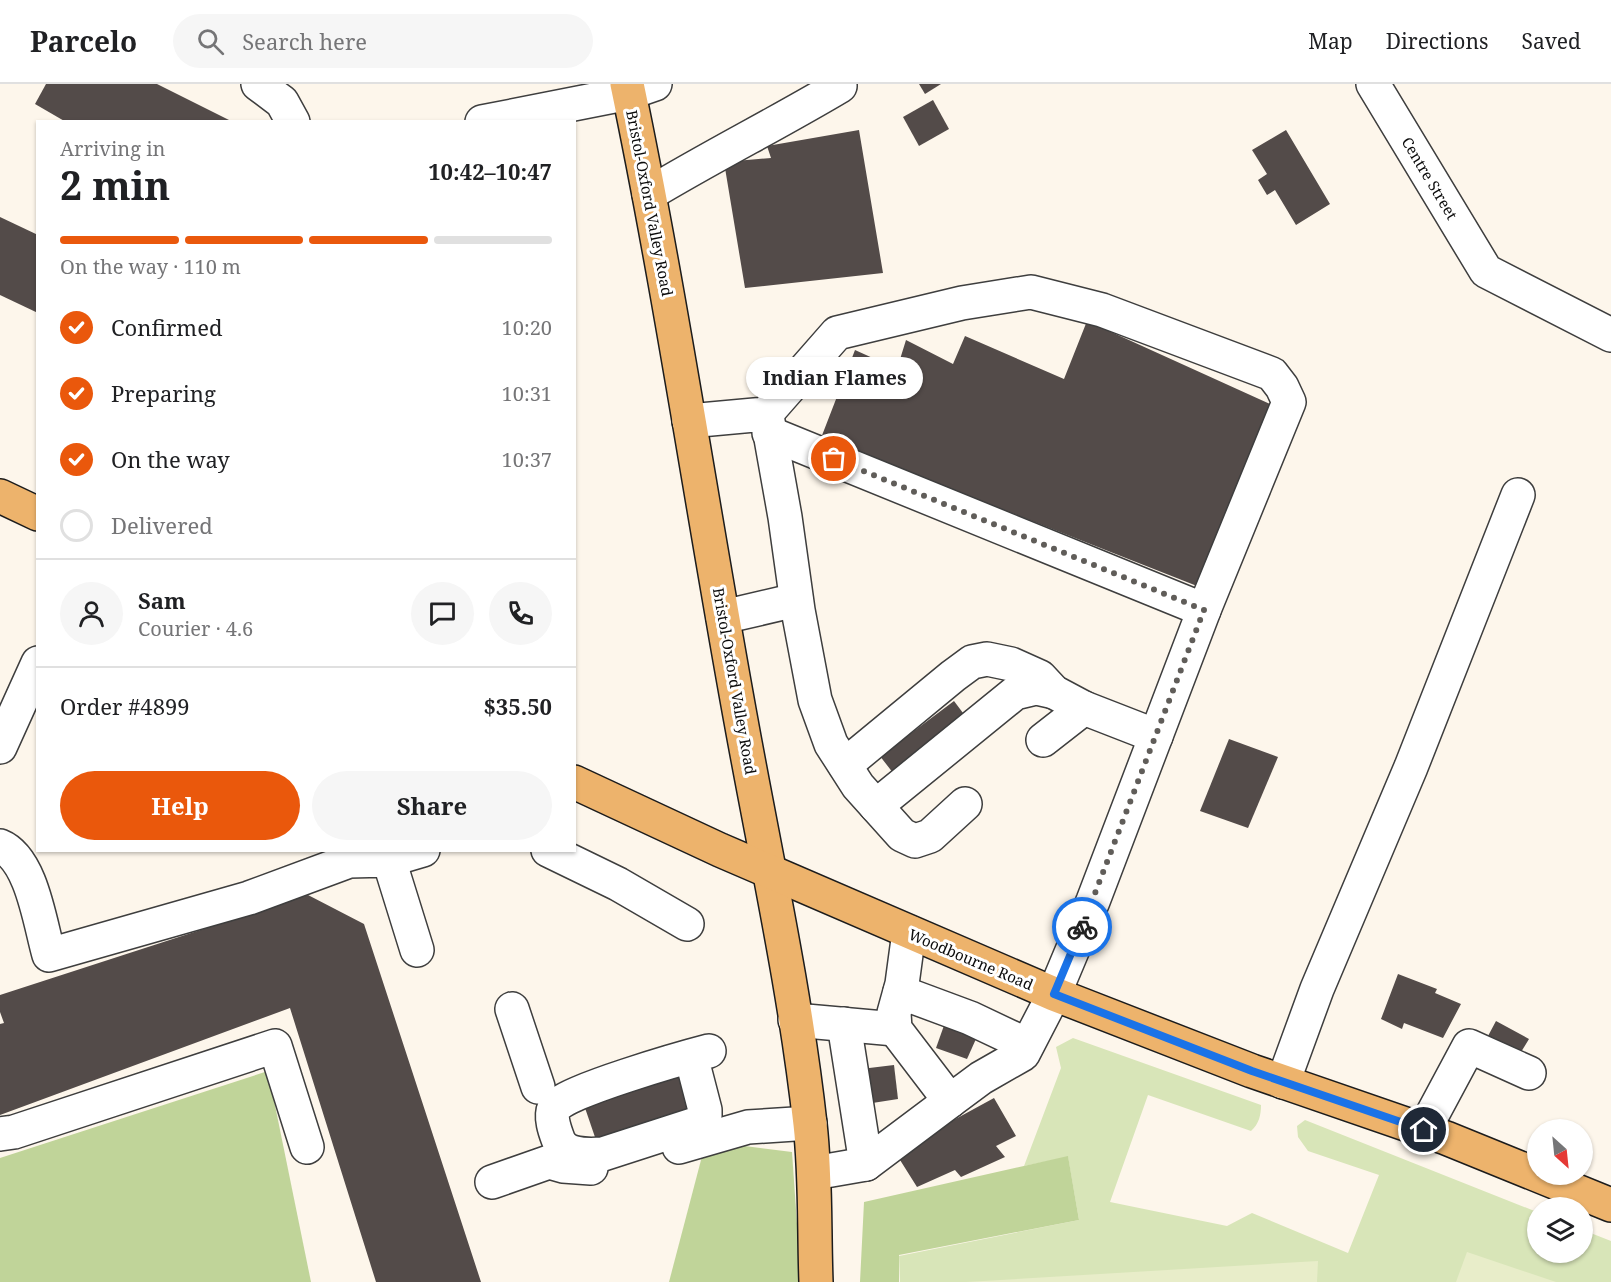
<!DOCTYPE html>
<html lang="en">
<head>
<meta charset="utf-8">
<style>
	:root { --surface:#fff; --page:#f6f6f6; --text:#202124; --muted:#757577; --line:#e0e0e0; --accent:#ea580c }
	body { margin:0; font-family:"Noto Serif",serif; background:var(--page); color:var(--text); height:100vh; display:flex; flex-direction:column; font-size:22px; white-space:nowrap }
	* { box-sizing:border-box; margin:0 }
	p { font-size:20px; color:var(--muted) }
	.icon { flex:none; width:33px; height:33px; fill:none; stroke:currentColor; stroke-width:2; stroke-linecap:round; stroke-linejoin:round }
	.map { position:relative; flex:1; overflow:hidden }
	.side { position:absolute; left:36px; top:36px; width:540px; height:732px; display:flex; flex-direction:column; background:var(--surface); border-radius:0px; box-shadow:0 2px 4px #0004 }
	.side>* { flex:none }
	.needle { width:39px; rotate:153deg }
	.controls { position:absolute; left:1527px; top:1035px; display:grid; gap:12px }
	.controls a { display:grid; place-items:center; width:66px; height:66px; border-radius:50%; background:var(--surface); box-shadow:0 2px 4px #0004; font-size:30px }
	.pin { position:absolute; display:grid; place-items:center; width:51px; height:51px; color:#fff; margin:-26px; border:3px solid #fff; border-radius:50%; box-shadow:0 2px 6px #0007 }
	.courier { position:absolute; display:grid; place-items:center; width:60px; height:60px; margin:-30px; border:4px solid #1a73e8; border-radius:50%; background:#fff; color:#222; box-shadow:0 2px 8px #0007 }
	.bubble { position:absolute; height:42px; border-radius:21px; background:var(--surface); box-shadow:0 2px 4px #0004; font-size:20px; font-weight:700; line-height:42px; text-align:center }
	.overview em { font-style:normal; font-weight:700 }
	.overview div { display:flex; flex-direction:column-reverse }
	.overview { display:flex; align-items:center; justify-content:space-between; height:102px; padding:0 24px }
	h1 { font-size:39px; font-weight:700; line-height:45px }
	.bar { display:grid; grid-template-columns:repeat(4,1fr); gap:9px 6px; align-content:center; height:72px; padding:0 24px }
	.bar i { height:8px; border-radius:4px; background:var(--line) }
	.bar .active { background:var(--accent) }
	.bar p { grid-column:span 4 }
	.line { display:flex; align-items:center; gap:15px; padding:0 24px; border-top:2px solid var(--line) }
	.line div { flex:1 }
	.round { display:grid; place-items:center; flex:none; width:63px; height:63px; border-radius:32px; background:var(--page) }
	ol { padding:0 24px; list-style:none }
	li { display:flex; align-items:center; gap:18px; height:66px }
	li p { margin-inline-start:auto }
	li .icon { padding:6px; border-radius:50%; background:var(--accent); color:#fff; stroke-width:4 }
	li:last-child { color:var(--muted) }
	li i { width:33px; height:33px; border:3px solid var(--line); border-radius:50% }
	.action { display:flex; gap:12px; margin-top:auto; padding:12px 24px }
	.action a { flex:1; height:69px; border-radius:36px; background:var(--accent); color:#fff; font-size:24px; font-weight:700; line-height:69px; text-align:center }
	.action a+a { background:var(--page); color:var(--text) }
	header { display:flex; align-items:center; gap:36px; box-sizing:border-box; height:84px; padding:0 30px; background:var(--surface); border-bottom:2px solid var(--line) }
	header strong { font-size:28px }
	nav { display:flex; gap:33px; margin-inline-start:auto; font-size:21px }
	.search { width:420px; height:54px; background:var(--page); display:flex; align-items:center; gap:15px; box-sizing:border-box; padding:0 21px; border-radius:33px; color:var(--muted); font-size:22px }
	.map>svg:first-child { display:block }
	.green { fill:#d8e5b8 }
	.forest { fill:#c0d499 }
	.pitch { fill:#e8edc9 }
	.building { fill:#534b49 }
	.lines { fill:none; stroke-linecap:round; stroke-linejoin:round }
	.minor-casing { stroke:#3e3e3e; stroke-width:36 }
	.major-casing { stroke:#1c1c1c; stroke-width:36 }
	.minor { stroke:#fff; stroke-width:33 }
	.major { stroke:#edb36c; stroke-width:33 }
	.done { stroke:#605d59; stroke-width:6; stroke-dasharray:0 10.8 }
	.route { stroke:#1a73e8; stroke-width:8 }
	.labels { text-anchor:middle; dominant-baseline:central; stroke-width:6; stroke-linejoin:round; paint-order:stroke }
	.street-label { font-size:15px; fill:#0b0b0b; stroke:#fff }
</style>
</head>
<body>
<header>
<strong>Parcelo</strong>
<div class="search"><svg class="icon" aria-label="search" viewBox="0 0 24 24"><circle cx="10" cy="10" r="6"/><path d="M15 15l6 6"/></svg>Search here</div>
<nav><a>Map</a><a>Directions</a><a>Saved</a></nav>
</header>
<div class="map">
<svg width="1611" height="1198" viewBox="0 0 1611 1198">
	<rect width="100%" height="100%" fill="#fdf6eb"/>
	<path class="green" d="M1073,954L1261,1021C1261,1031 1259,1040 1251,1047L1148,1011L1110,1118L1227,1142L1252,1129L1348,1169L1379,1091L1308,1067L1298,1053L1297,1042L1305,1036L1537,1128L1538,1168H1582L1583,1146L1611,1157V1198H900L899,1172L1079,1136L1068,1073L1024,1082L1061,984L1056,963Z"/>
	<g class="forest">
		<polygon points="268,987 311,1198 0,1198 0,1074"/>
		<polygon points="706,1057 792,1068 801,1198 669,1198"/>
		<polygon points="1068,1072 1079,1136 899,1171 899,1198 860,1198 864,1118"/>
	</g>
	<g class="pitch">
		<polygon points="1467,1168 1556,1198 1456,1198"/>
		<polygon points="1318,1177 1317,1198 966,1198"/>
	</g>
	<g class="building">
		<polygon points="46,0 157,0 233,38 66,38 35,20"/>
		<polygon points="919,0 941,0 925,10"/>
		<polygon points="933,16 949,45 919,62 903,33"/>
		<polygon points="859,46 883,189 745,204 724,78 771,74 767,62"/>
		<polygon points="1286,46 1330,120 1296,141 1275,106 1267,111 1258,96 1267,90 1252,66"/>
		<polygon points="0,133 38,151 38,229 0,211"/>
		<polygon points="1087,237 1270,320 1197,502 821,354 855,266 897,285 906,256 953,280 965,252 1064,295"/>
		<polygon points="954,617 966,633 897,694 876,667 891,634 906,653"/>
		<polygon points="1229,655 1278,673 1248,744 1200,727"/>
		<polygon points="308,811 364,840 481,1198 376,1198 290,924 0,1031 0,940 4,939 0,928 0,911"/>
		<polygon points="1398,890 1437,905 1435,909 1461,920 1443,954 1404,939 1402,945 1381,935"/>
		<polygon points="947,933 980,946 967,975 936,964"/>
		<polygon points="1496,937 1529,955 1521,968 1511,962 1505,965 1499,964 1496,955 1488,952"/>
		<polygon points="894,981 898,1015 866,1020 861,985"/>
		<polygon points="679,989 693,1029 597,1059 584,1021"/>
		<polygon points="994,1014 1016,1052 996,1062 1005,1073 961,1093 955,1086 917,1103 895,1068"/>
	</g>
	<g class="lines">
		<g class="minor-casing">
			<g id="minor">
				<polyline points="258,0 282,18 293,38"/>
				<polyline points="1373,0 1486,187 1611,251"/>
				<polyline points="482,38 629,9 655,0"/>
				<path d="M649,110C712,72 778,39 840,2L839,0"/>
				<polyline points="767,332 785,433 798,526 815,616 831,660 858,702 902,751 915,757 930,752 965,720"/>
				<polyline points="689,337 766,330 837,249 962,219 1031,208 1102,226 1272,290 1282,303 1289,318 1204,526 769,349"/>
				<polyline points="723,533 796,516"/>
				<polyline points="1043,656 1084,624"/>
				<polyline points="0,663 38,579"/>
				<polyline points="845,681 953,592 972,578 987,575 1011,580 1040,593 1054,608 1084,624 1156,652"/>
				<polyline points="876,722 1015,609 1036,604 1054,608"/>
				<path d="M0,762C32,775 40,840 49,871L249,814L349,777L389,776L417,866"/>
				<polyline points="548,766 618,800 687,840"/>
				<polyline points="389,776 423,766"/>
				<polyline points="909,848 902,900 894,929 895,945 950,1017 981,994 1023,970 1054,910 1093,817 1204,526"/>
				<polyline points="900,908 970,934 1027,961"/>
				<polyline points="512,925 538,1003"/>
				<polyline points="795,936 895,945"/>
				<polyline points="844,940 866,1080 950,1017"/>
				<path d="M691,972L705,1026V1032L702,1038L603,1070C588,1071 564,1072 558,1055C555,1047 550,1033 554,1024C562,1008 686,973 709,967"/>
				<polyline points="1283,998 1317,905 1411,683 1518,411"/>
				<polyline points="1424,1046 1469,962 1529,989"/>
				<polyline points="0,1050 14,1048 275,962 307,1063"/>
				<polyline points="679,1063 748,1043 810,1039"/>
				<polyline points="814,1089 866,1080"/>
				<polyline points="492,1098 549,1078 563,1082 591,1084"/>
			</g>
		</g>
		<g class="major-casing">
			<g id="major">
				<path d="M627,0C671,211 702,424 741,637C765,770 795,904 810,1040C816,1092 814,1145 816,1198"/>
				<polyline points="0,412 38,430"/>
				<polyline points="574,698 720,766 1054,910 1252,987 1446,1054 1611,1121"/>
			</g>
		</g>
		<use href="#minor" class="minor"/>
		<use href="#major" class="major"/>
	</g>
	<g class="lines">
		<polyline class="done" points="834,375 1204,526 1082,843"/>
		<polyline class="route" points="1082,843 1054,910 1252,987 1424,1046"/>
	</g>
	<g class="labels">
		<g class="street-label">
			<text transform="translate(1430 94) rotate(59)">Centre Street</text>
			<text transform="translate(650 119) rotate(79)">Bristol-Oxford Valley Road</text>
			<text transform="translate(735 597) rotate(80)">Bristol-Oxford Valley Road</text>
			<text transform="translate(971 875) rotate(23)">Woodbourne Road</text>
		</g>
	</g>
</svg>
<div class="controls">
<a><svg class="needle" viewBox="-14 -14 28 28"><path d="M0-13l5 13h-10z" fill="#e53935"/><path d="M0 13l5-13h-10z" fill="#757577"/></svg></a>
<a><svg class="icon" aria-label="layers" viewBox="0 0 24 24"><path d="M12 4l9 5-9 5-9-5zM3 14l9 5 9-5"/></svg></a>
</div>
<div class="pin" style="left:834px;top:375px;background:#ea580c"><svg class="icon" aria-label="bag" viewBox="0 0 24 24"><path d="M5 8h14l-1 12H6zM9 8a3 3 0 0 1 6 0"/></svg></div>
<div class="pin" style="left:1424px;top:1046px;background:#1f2937"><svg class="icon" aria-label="home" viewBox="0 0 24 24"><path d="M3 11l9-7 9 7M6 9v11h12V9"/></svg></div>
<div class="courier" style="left:1082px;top:843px"><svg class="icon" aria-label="bike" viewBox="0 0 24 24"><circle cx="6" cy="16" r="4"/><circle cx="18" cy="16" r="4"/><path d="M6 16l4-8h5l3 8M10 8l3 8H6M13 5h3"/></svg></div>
<div class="bubble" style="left:746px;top:273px;width:177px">Indian Flames</div>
<section class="side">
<div class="overview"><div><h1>2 min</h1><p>Arriving in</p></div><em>10:42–10:47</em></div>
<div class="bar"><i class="active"></i><i class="active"></i><i class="active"></i><i></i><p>On the way · 110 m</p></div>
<ol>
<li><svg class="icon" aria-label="check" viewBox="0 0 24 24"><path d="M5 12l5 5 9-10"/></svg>Confirmed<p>10:20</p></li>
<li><svg class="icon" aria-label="check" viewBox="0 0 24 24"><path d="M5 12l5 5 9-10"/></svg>Preparing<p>10:31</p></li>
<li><svg class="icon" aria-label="check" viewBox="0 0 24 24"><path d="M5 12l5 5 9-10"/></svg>On the way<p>10:37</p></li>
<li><i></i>Delivered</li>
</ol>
<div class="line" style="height:108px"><a class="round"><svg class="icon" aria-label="person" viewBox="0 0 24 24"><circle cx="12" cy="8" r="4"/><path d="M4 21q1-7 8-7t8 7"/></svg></a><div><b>Sam</b><p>Courier · 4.6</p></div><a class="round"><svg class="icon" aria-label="chat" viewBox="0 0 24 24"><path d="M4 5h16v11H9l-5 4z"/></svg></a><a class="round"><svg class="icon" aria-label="phone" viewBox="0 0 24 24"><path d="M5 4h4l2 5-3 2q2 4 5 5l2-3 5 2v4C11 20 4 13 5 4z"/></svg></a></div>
<div class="line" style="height:78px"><div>Order #4899</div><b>$35.50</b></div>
<div class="action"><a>Help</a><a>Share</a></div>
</section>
</div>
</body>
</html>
